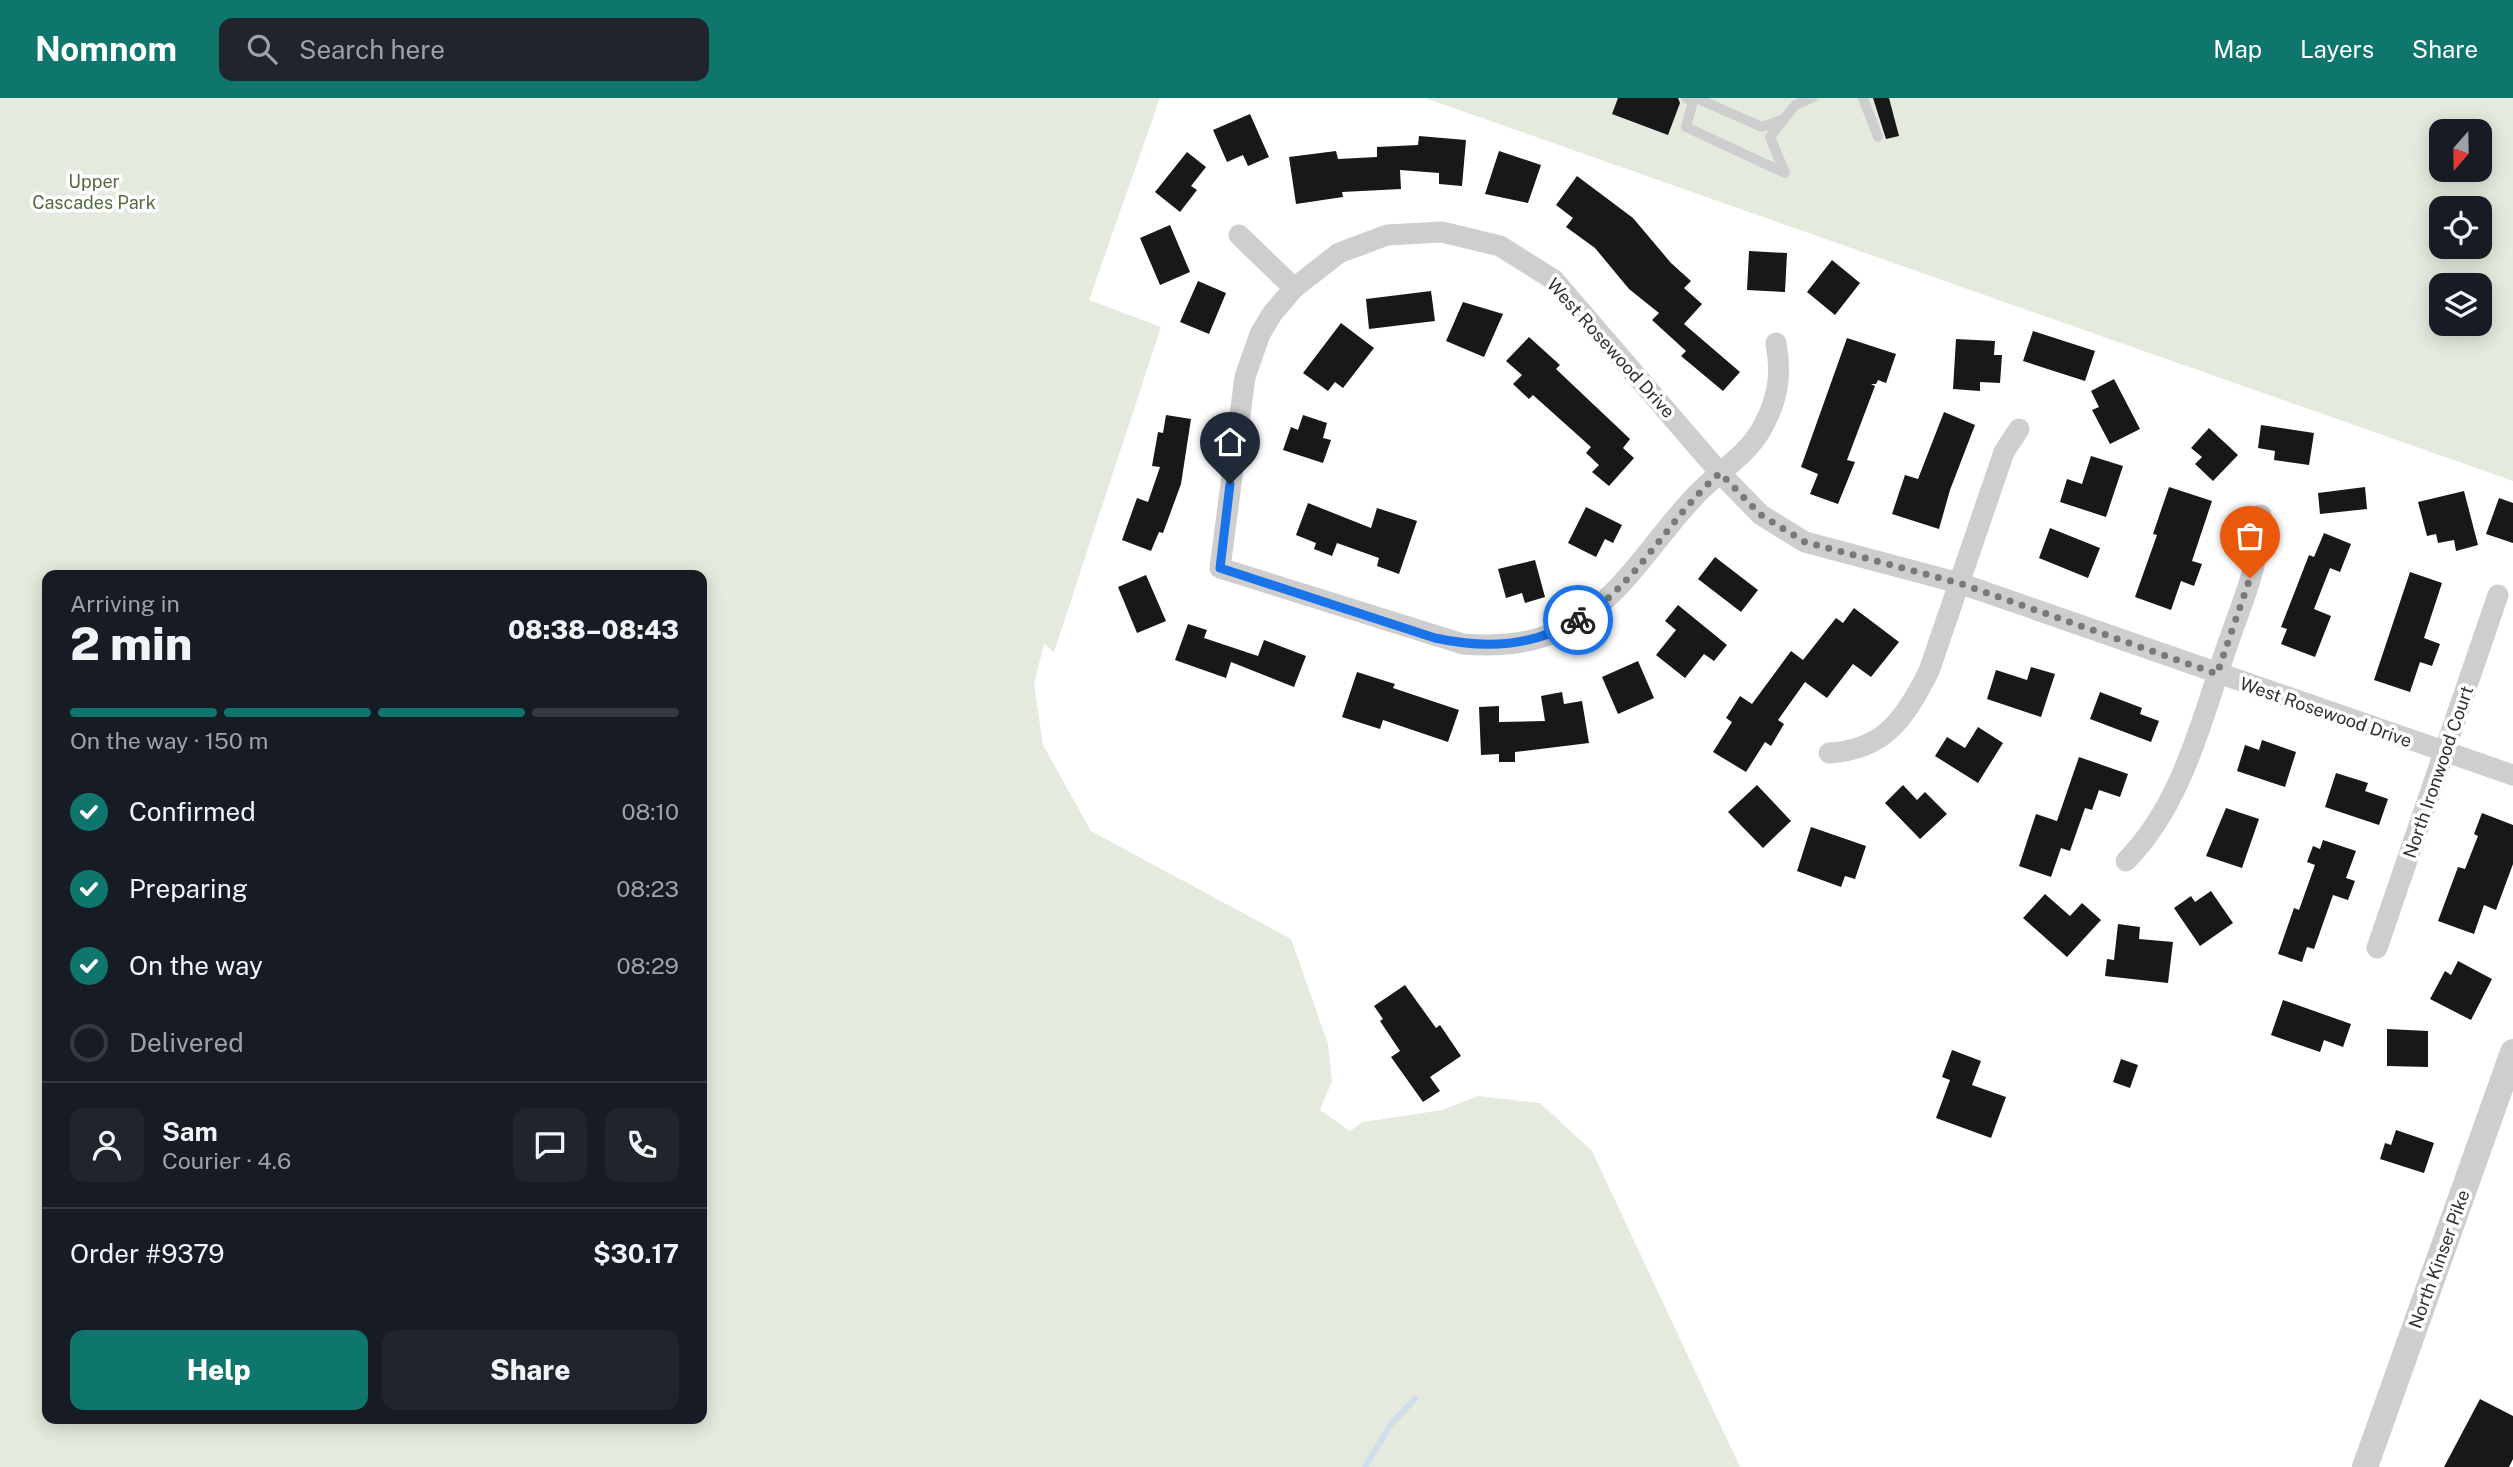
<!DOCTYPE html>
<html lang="en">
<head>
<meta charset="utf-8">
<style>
	:root { --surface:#171b24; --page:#20242c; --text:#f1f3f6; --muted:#9ea1a6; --line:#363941; --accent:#0f766e }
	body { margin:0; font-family:"Public Sans",sans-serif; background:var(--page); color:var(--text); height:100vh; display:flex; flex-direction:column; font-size:26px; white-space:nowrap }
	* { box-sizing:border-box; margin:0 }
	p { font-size:23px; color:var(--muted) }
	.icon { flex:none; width:38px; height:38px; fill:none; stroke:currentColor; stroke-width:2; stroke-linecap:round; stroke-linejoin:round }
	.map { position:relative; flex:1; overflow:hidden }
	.panel { position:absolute; left:42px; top:472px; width:665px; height:854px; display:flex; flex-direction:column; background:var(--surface); border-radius:14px; box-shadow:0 4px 18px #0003 }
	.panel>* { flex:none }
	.needle { width:46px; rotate:200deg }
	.fabs { position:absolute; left:2429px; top:21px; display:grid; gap:14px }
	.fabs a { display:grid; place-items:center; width:63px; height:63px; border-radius:14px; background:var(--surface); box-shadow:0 4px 18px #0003; font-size:35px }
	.pin { position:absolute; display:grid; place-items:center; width:60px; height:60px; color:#fff; margin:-72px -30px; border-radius:50% 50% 50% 0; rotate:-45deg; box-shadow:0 0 7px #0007 }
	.pin .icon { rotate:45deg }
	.courier { position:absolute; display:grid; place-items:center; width:70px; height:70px; margin:-35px; border:5px solid #1a73e8; border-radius:50%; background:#fff; color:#222; box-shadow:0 2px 9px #0007 }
	.head em { font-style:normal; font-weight:800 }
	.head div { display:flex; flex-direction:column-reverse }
	.head { display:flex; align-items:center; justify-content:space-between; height:119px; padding:0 28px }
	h1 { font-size:46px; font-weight:800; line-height:52px }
	.bar { display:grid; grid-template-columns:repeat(4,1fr); gap:10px 7px; align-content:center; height:84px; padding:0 28px }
	.bar i { height:9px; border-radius:5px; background:var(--line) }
	.bar .selected { background:var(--accent) }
	.bar p { grid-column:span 4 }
	.line { display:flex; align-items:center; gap:18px; padding:0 28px; border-top:2px solid var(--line) }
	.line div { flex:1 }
	.round { display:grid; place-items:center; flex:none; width:74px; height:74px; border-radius:14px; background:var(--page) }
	ol { padding:0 28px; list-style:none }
	li { display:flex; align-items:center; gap:21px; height:77px }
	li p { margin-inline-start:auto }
	li .icon { padding:7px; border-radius:50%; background:var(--accent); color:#fff; stroke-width:4 }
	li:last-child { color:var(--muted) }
	li i { width:38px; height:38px; border:4px solid var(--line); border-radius:50% }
	.primary-button { display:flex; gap:14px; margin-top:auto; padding:14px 28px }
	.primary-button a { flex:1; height:80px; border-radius:14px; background:var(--accent); color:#fff; font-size:28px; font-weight:800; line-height:80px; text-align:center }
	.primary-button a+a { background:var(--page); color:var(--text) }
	header { display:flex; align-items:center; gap:42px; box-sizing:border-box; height:98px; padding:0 35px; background:var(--accent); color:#fff }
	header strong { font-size:33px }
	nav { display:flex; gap:38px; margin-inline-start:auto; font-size:24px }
	.search { width:490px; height:63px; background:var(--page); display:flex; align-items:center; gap:18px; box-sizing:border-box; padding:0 24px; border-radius:14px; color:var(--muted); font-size:26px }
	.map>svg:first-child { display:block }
	.green { fill:#e4eadd; fill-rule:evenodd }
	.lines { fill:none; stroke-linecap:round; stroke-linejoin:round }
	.stream { stroke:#cddfec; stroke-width:6 }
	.building { fill:#181818 }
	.service { stroke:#cecece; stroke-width:10 }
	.minor { stroke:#cecece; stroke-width:21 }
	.tertiary { stroke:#cecece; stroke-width:26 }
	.done { stroke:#797979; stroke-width:7; stroke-dasharray:0 12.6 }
	.route { stroke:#1a73e8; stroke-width:9 }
	.labels { text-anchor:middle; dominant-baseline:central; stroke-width:7; stroke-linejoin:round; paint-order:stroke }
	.park-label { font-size:18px; fill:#536c3f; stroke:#fff }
	.street-label { font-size:18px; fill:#313131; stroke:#fff }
</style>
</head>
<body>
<header>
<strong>Nomnom</strong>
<div class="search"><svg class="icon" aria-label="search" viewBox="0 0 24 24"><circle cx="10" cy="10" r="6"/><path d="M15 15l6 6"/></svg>Search here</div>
<nav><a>Map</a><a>Layers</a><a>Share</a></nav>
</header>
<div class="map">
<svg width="2513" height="1369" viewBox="0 0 2513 1369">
	<rect width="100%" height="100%" fill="#fff"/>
	<g class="green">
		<path d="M0,0H1160L1089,202L1161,229L1054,554L1044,546L1034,586L1043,647L1091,733L1291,841L1328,946L1332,983L1320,1012L1350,1033L1363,1024L1442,1012L1478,998L1540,1005L1592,1053L1740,1369H0ZM47,478H702V1321H47Z"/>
		<path d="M1425,0H2513V383ZM2441,33H2480V72H2441ZM2441,110H2480V149H2441ZM2441,187H2480V226H2441Z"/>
	</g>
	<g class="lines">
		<polyline class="stream" points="1365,1369 1391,1326 1415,1301"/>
	</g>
	<g class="building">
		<polygon points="1618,0 1678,0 1680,5 1668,37 1612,16"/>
		<polygon points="1873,0 1889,0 1899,38 1886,41"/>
		<polygon points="1250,16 1269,59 1248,68 1243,57 1227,64 1213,32"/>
		<polygon points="1419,38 1466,42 1462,88 1439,86 1439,75 1400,72 1401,91 1342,94 1343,99 1296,106 1289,59 1336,53 1338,61 1377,59 1377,49 1418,47"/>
		<polygon points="1499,53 1541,67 1528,105 1485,96"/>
		<polygon points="1187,54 1206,69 1191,88 1197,92 1180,114 1155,94"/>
		<polygon points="1577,78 1633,120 1671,165 1691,183 1684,190 1702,206 1684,226 1740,274 1723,293 1681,258 1686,253 1652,222 1659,215 1629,191 1595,150 1566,129 1573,120 1556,107"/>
		<polygon points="1170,127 1190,174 1160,187 1140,140"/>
		<polygon points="1749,153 1787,155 1785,194 1747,192"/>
		<polygon points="1832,162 1860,185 1835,217 1807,194"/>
		<polygon points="1198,183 1226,195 1209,236 1180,224"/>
		<polygon points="1431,193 1435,223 1369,231 1366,201"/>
		<polygon points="1463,204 1503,216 1484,259 1446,243"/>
		<polygon points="1341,225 1374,250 1343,290 1335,284 1328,293 1303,275"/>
		<polygon points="2033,233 2095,253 2085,283 2023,263"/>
		<polygon points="1529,239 1560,267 1556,271 1630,341 1623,350 1634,360 1609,388 1592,374 1599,367 1586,355 1591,349 1533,297 1529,301 1513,286 1522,277 1506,263"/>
		<polygon points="1847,240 1896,256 1886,285 1878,282 1876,286 1871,286 1875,288 1847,362 1855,364 1838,406 1810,396 1818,376 1801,369"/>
		<polygon points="1956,241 1995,243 1994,257 2002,257 2000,285 1980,284 1980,293 1953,291"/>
		<polygon points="2114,281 2140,331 2110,346 2092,312 2099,309 2091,293"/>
		<polygon points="1944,314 1975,327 1950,392 1939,431 1892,416 1905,377 1918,381"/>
		<polygon points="1166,317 1191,321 1181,386 1163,435 1159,434 1151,453 1122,442 1137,400 1148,404 1160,369 1152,368 1158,334 1163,335"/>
		<polygon points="1303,317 1327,325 1323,340 1331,342 1323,365 1283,352 1291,329 1298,332"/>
		<polygon points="2261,327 2314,335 2309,367 2274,362 2275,353 2258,350"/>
		<polygon points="2209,330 2238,357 2213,383 2195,366 2202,359 2191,350"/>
		<polygon points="2091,358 2123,368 2106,419 2060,404 2067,381 2082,386"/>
		<polygon points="2169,389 2212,403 2192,463 2202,466 2194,488 2181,483 2171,512 2135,499 2157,437 2153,436"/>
		<polygon points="2365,389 2367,411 2320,416 2318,395"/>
		<polygon points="2464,393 2478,447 2456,453 2454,442 2438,445 2436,436 2427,438 2418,404"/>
		<polygon points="2499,400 2513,405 2513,445 2486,436"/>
		<polygon points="1308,405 1371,430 1377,410 1417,423 1399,476 1377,468 1379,460 1337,445 1332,458 1314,451 1316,445 1296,437"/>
		<polygon points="1586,409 1622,427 1613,445 1605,441 1596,459 1568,445"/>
		<polygon points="2050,430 2100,450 2088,480 2039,460"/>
		<polygon points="2324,435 2351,446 2340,474 2330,470 2314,511 2331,518 2315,559 2281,546 2287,531 2281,529 2309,457 2314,459"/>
		<polygon points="1715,459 1758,492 1741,514 1698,481"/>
		<polygon points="1535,462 1545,499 1525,505 1522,495 1506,500 1498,471"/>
		<polygon points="2410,474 2442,485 2424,540 2440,546 2432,568 2420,564 2410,594 2374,582"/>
		<polygon points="1146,477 1166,523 1137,535 1118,489"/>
		<polygon points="1678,507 1727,547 1714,563 1704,556 1685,580 1656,557 1676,532 1665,523"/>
		<polygon points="1854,510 1899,544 1871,579 1853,566 1827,600 1805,584 1778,622 1784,626 1771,648 1765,644 1746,674 1713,654 1732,624 1726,620 1740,598 1752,606 1791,553 1803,562 1836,520 1843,525"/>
		<polygon points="1188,526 1207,532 1204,540 1258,558 1264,542 1306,558 1294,589 1231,564 1226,580 1175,562"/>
		<polygon points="1638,563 1654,600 1618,616 1602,579"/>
		<polygon points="2031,569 2055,576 2041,619 1987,601 1996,572 2027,582"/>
		<polygon points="1357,574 1395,586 1393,590 1459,612 1448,644 1383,622 1380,631 1342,619"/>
		<polygon points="1562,594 1564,606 1582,603 1589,645 1515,654 1515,664 1499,664 1499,656 1481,657 1479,609 1499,608 1499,624 1545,623 1541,598"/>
		<polygon points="2100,594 2142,610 2140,616 2159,623 2151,644 2090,621"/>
		<polygon points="1978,629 2003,645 1978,685 1935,658 1947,639 1965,650"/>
		<polygon points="2262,642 2296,654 2285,689 2237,673 2245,647 2259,652"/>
		<polygon points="2079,659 2128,676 2120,699 2099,692 2092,712 2085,710 2070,753 2061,750 2051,779 2019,768 2036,716 2057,723"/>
		<polygon points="2336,675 2368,685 2365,693 2388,701 2379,727 2325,709"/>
		<polygon points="1757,687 1791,723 1763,750 1728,714"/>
		<polygon points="1903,687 1917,702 1925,694 1947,716 1920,741 1885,705"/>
		<polygon points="2226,710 2259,721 2242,770 2206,758"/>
		<polygon points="2482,715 2513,727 2513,766 2496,812 2484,807 2474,836 2438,823 2458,769 2465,771 2478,738 2474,736"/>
		<polygon points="1811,729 1866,748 1855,781 1845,778 1841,789 1797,773"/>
		<polygon points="2323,742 2356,753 2346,780 2355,783 2348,802 2333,797 2314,851 2307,849 2302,864 2278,856 2294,810 2299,812 2315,767 2307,764 2313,748 2320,751"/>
		<polygon points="2211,793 2233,825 2200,848 2174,810 2191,798 2195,804"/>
		<polygon points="2045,796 2070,818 2082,805 2101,822 2067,859 2023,820"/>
		<polygon points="2118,826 2140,829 2139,841 2173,844 2168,885 2105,878 2107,861 2114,862"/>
		<polygon points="2458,863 2492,881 2471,922 2430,901 2445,873 2451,877"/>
		<polygon points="1405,887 1436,930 1440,927 1461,958 1430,979 1440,993 1423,1004 1391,959 1400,953 1380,923 1383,921 1374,908"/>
		<polygon points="2283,902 2351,926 2343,949 2324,942 2320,954 2271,937"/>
		<polygon points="2387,931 2428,933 2428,969 2387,968"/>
		<polygon points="1952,952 1981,963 1972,987 2006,999 1991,1040 1936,1020 1950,982 1942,979"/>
		<polygon points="2121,961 2138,967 2130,990 2113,984"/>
		<polygon points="2396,1032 2434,1045 2424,1075 2380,1061 2385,1045 2391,1047"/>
		<polygon points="2480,1301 2513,1318 2513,1361 2509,1369 2444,1369"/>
	</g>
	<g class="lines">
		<g class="service">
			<polyline points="1686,0 1693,3 1686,29 1785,75 1770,39 1795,7 1812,0"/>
			<polyline points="1696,0 1762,29 1781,22"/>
			<polyline points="1863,0 1878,39"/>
		</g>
		<g class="minor">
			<polyline points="1239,137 1294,190"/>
			<path d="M1776,245C1782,278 1778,302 1761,332C1745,359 1718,374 1697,396C1653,441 1625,498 1567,529C1535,546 1499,549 1463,546L1220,470L1245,279L1260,236L1272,216L1294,190L1339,155L1387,137L1442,134L1500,148L1554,182L1720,375L1761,417L1805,444L1959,485L2513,677"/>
			<path d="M1829,655C1885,652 1905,620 1929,573L2004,354L2019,331"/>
			<path d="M2126,763C2182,706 2201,624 2226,551C2241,507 2261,464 2261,417"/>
			<polyline points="2377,850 2498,497"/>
		</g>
		<polyline class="tertiary" points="2365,1369 2513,954"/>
	</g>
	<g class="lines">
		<path class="done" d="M1578,522C1636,489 1669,419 1720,375L1761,417L1805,444L1959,485L2217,576L2250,480"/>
		<path class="route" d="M1230,386L1220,470L1435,540C1486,551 1532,549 1578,522"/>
	</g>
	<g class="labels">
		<g class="park-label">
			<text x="94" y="83">Upper<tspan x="94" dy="21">Cascades Park</tspan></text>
		</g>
		<g class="street-label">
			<text transform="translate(1611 250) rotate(48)">West Rosewood Drive</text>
			<text transform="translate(2326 614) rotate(19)">West Rosewood Drive</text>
			<text transform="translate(2438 674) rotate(-71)">North Ironwood Court</text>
			<text transform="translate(2439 1161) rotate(-70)">North Kinser Pike</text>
		</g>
	</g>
</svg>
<div class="fabs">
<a><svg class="needle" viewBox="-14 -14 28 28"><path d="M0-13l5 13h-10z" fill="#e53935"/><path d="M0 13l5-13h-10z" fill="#9ea1a6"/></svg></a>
<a><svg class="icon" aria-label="locate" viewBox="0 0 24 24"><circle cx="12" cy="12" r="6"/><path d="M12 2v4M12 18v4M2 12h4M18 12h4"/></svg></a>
<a><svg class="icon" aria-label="layers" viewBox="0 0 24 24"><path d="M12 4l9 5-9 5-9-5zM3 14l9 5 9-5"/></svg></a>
</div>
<div class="pin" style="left:2250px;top:480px;background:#ea580c"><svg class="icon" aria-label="bag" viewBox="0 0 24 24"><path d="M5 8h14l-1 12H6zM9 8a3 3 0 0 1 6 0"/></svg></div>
<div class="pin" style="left:1230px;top:386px;background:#1f2937"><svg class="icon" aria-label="home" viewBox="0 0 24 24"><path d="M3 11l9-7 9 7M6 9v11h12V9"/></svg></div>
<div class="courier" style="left:1578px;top:522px"><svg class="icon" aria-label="bike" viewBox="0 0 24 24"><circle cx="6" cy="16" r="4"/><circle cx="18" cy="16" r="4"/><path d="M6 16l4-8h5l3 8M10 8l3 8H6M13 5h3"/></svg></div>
<section class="panel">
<div class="head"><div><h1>2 min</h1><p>Arriving in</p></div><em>08:38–08:43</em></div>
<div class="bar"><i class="selected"></i><i class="selected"></i><i class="selected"></i><i></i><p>On the way · 150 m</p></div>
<ol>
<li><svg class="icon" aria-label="check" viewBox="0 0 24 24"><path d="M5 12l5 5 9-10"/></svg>Confirmed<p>08:10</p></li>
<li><svg class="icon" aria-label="check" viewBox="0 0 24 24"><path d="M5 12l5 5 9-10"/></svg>Preparing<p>08:23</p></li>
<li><svg class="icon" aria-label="check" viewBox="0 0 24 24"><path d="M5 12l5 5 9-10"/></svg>On the way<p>08:29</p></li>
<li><i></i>Delivered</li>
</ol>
<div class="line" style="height:126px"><a class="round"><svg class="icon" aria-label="person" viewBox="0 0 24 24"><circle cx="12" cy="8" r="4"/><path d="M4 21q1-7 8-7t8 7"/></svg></a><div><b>Sam</b><p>Courier · 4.6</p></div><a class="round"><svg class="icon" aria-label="chat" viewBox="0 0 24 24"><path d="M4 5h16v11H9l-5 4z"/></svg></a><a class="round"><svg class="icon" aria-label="phone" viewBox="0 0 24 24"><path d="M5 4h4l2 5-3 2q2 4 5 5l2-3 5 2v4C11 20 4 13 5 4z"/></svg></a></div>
<div class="line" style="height:91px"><div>Order #9379</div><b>$30.17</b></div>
<div class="primary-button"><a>Help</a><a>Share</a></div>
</section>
</div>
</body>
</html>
